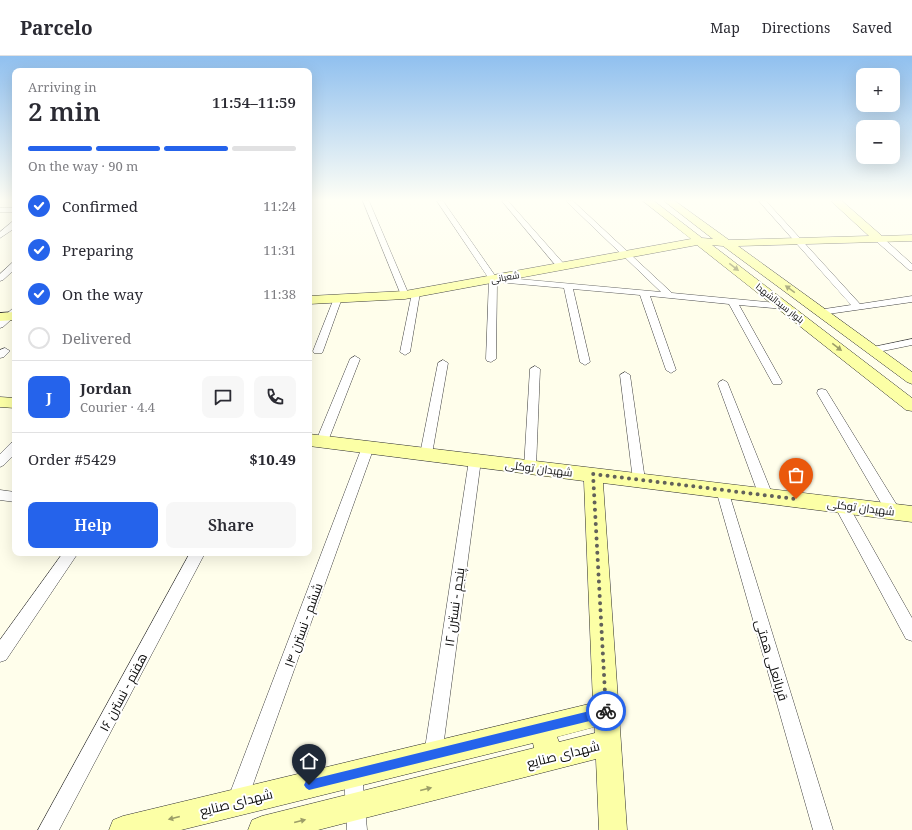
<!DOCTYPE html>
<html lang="en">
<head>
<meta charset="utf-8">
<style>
	:root { --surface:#fff; --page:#f7f7f7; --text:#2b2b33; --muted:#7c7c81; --line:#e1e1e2; --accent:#2563eb }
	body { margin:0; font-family:"Noto Serif",Cairo,serif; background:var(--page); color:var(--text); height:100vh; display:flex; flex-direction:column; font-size:15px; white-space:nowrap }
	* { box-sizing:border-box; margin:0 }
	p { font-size:13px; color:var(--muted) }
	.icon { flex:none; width:22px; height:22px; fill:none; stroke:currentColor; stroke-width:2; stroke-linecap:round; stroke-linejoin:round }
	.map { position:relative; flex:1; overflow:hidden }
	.side { position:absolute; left:12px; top:12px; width:300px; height:488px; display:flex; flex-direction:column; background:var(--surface); border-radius:8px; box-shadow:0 4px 16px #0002 }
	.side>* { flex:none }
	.controls { position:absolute; left:856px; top:12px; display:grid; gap:8px }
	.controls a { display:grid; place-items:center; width:44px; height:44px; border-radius:8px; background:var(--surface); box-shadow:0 4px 16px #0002; font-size:20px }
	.pin { position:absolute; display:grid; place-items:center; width:34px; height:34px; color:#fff; margin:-41px -17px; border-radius:50% 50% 50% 0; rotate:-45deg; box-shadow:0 0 4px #0007 }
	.pin .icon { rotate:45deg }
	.courier { position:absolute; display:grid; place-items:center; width:40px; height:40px; margin:-20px; border:3px solid #2563eb; border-radius:50%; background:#fff; color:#222; box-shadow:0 1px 5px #0007 }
	.overview em { font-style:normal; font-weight:600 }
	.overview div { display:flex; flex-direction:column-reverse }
	.overview { display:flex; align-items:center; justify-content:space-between; height:68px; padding:0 16px }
	h1 { font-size:26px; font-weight:600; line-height:30px }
	.bar { display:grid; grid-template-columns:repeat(4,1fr); gap:6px 4px; align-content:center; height:48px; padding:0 16px }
	.bar i { height:5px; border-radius:3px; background:var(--line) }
	.bar .selected { background:var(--accent) }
	.bar p { grid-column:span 4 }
	.line { display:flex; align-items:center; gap:10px; padding:0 16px; border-top:1px solid var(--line) }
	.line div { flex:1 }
	.round { display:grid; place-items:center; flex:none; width:42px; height:42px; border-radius:8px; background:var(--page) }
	ol { padding:0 16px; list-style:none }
	li { display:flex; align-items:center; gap:12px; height:44px }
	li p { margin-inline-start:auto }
	li .icon { padding:4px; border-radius:50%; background:var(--accent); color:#fff; stroke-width:4 }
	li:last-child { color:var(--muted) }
	li i { width:22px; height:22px; border:2px solid var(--line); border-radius:50% }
	.button { display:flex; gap:8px; margin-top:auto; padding:8px 16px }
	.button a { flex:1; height:46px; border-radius:8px; background:var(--accent); color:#fff; font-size:16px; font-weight:600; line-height:46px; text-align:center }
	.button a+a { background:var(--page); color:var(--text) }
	header { display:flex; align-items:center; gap:24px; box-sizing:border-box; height:56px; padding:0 20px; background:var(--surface); border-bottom:1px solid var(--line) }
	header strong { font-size:19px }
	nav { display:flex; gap:22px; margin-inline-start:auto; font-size:14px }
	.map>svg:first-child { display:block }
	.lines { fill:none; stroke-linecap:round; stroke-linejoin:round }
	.street-casing { stroke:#3f3f3f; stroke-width:1 }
	.secondary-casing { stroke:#2e2e2e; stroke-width:1 }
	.street { fill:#fff; fill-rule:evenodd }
	.secondary { fill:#fcffa6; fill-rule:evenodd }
	.oneway { fill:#9c9e68 }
	.route { fill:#2563eb }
	.done { stroke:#61615a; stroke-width:4; stroke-dasharray:0 7.2 }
	.labels { text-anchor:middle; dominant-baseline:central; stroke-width:4; stroke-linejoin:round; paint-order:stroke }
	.far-street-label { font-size:9px; fill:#0c0c0c; stroke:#fff }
	.street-label { font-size:11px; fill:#0c0c0c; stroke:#fff }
	.near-street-label { font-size:13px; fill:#0c0c0c; stroke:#fff }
</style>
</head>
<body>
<header>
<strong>Parcelo</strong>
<nav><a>Map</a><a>Directions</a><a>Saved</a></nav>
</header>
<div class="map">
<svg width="912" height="774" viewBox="0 0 912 774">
	<rect width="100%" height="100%" fill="#fffeeb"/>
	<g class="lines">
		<g class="street-casing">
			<g id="street">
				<polygon points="363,145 369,145 409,239 408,241 402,241 401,239"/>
				<polygon points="437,145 443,145 496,221 661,236 566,145 573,145 672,237 787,248 789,250 787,252 784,253 739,249 782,326 781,328 773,328 729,248 650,240 676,314 671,317 666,314 640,239 573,233 590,306 585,309 580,306 564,232 497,226 496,303 491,306 487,305 486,303 489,223"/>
				<polygon points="502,145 508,145 564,208 565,210 564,212 558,212"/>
				<polygon points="759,145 766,145 860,248 912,240 912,246 821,259 818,258 816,256 818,254 851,249"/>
				<rect x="0" y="152" width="15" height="4"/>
				<polygon points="12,166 15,166 15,172 0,182 0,176"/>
				<polygon points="876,181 882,181 912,208 912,214 909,214 876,185"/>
				<polygon points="12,207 15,207 15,213 3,224 0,225 0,218"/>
				<polygon points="416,234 420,237 410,296 405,299 400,296 412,237"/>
				<polygon points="338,239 342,242 323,295 322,297 314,297 313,295 334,242"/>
				<polygon points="15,252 15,260 3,271 0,272 0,264 12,253"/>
				<polygon points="912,283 912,289 873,297 868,294 873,291"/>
				<polygon points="5,292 10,295 4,301 0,302 0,294"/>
				<polygon points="355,300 360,303 328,385 326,388 322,389 318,388 316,385 350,303"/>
				<polygon points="443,304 448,307 432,398 430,401 426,403 422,401 420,398 438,307"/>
				<polygon points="535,310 540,313 536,411 534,414 530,416 526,414 524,411 530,313"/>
				<polygon points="625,316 630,319 645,424 644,428 639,429 634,428 633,424 620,319"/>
				<polygon points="723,324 727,326 728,328 773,440 771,444 766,445 761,444 759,440 718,328 719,326"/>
				<polygon points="822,333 826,334 898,451 900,455 898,459 893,460 888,459 817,337 818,334"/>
				<polygon points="15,386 15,398 4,409 0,411 0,398 11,387"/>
				<polygon points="368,387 372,388 374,391 247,745 244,752 237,755 230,752 227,745 362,391 364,388"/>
				<polygon points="475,399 479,401 481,404 442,699 440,706 433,708 426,706 424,699 469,404 471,401"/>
				<polygon points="722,429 727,430 728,434 833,774 813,774 716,434 717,430"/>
				<polygon points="0,434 15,436 15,446 0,444"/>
				<polygon points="841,444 846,445 912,562 912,585 906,583 834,449 836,445"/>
				<polygon points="63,497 78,497 6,604 0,606 0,584"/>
				<polygon points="190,497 205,497 59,774 38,774"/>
				<polygon points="353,709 360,711 362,718 367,774 347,774 344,718 346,711"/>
			</g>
		</g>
		<g class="secondary-casing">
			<g id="secondary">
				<polygon points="643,145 654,145 702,182 713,183 664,145 675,145 729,184 869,180 831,145 842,145 882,180 912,179 912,185 738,190 912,316 912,328 907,326 723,190 712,189 912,342 912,355 906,354 697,189 405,243 309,248 309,240 405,235 691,183"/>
				<polygon points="15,256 15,264 0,265 0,257"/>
				<polygon points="0,341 15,342 15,352 0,351"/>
				<path d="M309,378L912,450V466L603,427L627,774H599L596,703L318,774H248L252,764L262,760L534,692L533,687L181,774H109L113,764L123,760L593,647L584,425L309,390ZM595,671V677L559,686L557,681Z"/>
			</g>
		</g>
		<use href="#street" class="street"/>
		<use href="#secondary" class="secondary"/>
	</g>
	<defs><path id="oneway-solid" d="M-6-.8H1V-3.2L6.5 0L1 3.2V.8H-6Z"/></defs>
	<g class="oneway">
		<use href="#oneway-solid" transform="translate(734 211) rotate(38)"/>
		<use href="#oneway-solid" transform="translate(790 233) rotate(-144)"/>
		<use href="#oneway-solid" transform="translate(837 291) rotate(38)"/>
		<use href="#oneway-solid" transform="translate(426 733) rotate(-14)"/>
		<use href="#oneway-solid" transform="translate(174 762) rotate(166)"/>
		<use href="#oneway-solid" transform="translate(300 765) rotate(-14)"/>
	</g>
	<linearGradient id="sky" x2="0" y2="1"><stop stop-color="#90c0ef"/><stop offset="0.57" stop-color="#fffff6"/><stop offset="1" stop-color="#fffff6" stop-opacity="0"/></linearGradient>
	<rect width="912" height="253" fill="url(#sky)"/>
	<polygon class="route" points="606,650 609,652 611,656 609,660 606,661 309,734 306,732 304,729 306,725 309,724 602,652"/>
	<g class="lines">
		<polyline class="done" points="606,655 593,418 796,443"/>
	</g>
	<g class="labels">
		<g class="far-street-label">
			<text transform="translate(505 221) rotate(-10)">شعبانی</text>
			<text transform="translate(780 247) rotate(38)">بلوار سیدالشهدا</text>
		</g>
		<g class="street-label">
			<text transform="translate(539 412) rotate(7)">شهیدان توکلی</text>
			<text transform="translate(861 451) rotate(7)">شهیدان توکلی</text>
		</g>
		<g class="near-street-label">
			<text transform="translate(454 551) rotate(-82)">پنجم - نسترن ۱۲</text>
			<text transform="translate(303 569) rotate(-70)">ششم - نسترن ۱۴</text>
			<text transform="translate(772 604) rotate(73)">قربانعلی همتی</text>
			<text transform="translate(123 636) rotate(-62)">هفتم - نسترن ۱۶</text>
			<text transform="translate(563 698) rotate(-14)">شهدای صنایع</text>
			<text transform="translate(236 746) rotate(-14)">شهدای صنایع</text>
		</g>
	</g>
</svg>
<div class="controls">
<a>+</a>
<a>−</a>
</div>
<div class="pin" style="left:796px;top:443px;background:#ea580c"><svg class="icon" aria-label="bag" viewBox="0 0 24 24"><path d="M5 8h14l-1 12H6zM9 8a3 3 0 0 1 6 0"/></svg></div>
<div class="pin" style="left:309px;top:729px;background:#1f2937"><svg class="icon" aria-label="home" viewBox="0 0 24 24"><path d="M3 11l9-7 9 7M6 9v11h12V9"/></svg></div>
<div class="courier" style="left:606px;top:655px"><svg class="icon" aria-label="bike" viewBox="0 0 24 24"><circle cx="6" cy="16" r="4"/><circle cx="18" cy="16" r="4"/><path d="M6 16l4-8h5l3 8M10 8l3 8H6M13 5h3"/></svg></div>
<section class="side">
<div class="overview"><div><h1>2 min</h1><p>Arriving in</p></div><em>11:54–11:59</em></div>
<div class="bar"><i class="selected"></i><i class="selected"></i><i class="selected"></i><i></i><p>On the way · 90 m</p></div>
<ol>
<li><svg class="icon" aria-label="check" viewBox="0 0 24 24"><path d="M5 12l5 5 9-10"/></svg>Confirmed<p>11:24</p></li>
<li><svg class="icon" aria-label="check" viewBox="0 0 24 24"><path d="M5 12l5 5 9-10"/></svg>Preparing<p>11:31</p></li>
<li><svg class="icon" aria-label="check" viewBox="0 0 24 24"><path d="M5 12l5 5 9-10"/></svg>On the way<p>11:38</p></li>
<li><i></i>Delivered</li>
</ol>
<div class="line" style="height:72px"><b class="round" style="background:var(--accent);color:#fff">J</b><div><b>Jordan</b><p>Courier · 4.4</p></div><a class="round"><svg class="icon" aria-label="chat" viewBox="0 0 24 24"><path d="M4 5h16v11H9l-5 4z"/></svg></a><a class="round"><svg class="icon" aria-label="phone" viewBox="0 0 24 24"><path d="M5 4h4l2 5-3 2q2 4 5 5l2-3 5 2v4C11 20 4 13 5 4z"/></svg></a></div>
<div class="line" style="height:52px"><div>Order #5429</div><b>$10.49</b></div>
<div class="button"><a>Help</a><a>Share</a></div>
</section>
</div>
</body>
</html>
